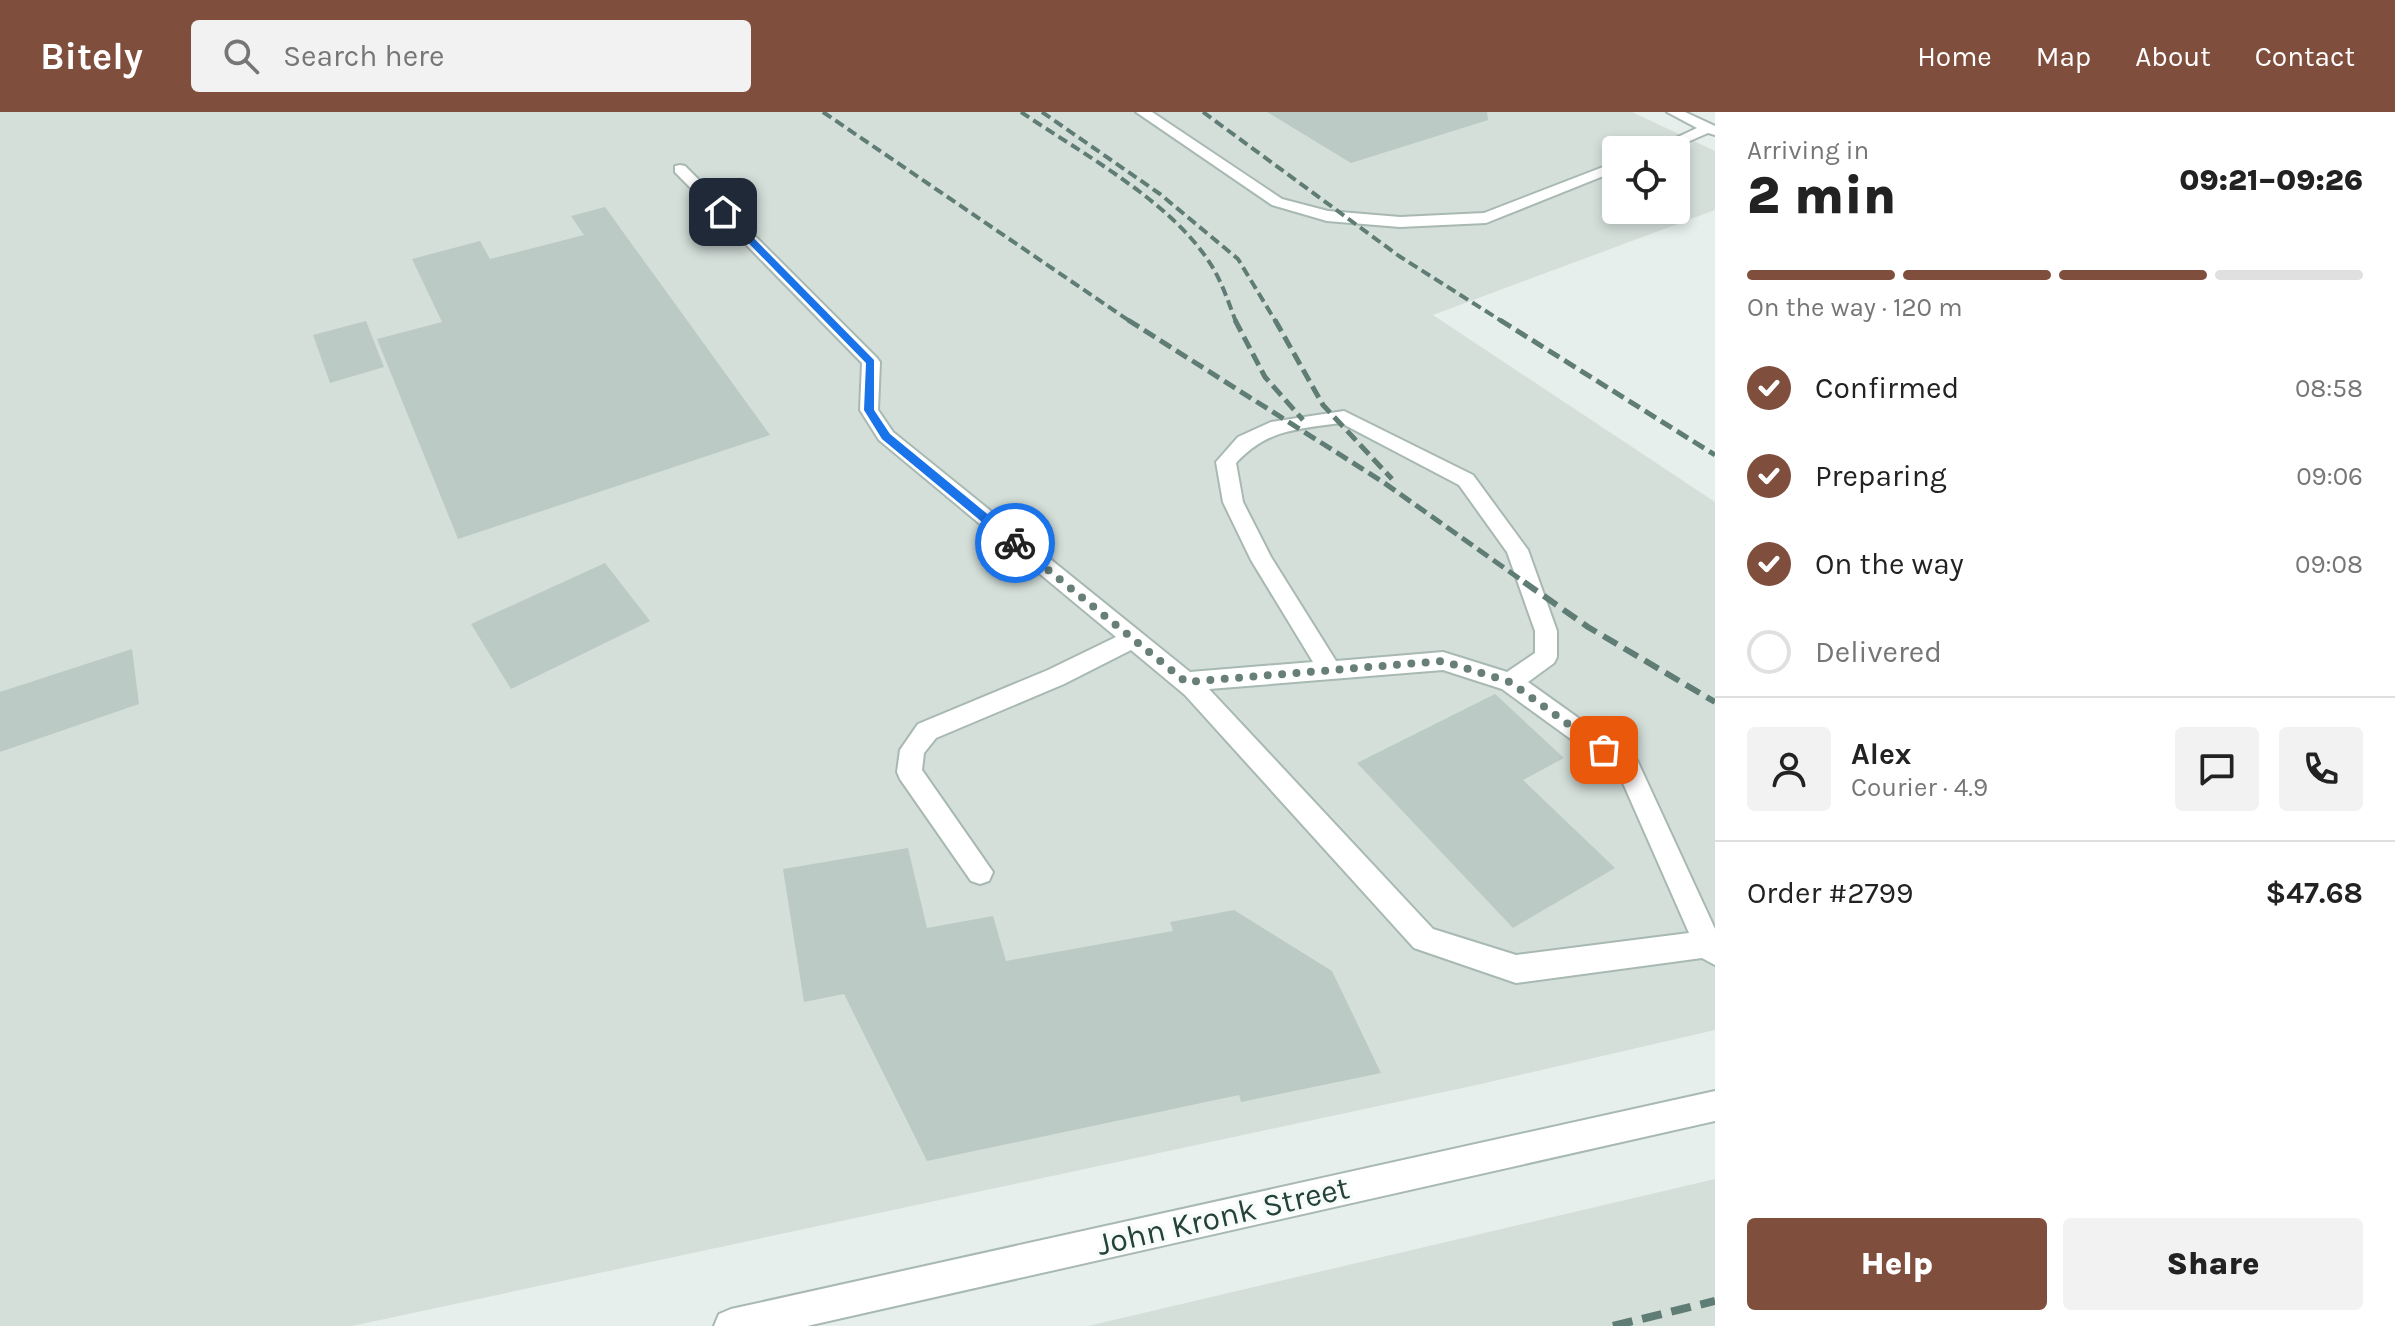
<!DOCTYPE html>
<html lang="en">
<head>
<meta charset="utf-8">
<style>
	:root { --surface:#fff; --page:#f2f2f2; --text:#222; --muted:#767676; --line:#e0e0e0; --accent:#804e3d }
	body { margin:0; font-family:Karla,sans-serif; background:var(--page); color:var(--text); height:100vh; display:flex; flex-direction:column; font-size:30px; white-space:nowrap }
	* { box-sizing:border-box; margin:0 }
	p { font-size:26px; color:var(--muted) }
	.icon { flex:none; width:44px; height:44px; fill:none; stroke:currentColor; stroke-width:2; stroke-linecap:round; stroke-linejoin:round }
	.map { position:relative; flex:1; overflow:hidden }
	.side { display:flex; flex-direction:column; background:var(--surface); width:680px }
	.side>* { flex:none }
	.buttons { position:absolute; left:1602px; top:24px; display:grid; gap:16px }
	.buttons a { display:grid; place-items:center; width:88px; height:88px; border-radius:8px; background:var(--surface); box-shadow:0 4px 12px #0003; font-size:40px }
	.pin { position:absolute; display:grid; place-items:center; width:68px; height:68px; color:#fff; margin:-34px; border-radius:16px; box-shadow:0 4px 12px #0006 }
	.courier { position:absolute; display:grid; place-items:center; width:80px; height:80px; margin:-40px; border:6px solid #1a73e8; border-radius:50%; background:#fff; color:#222; box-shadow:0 2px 10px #0007 }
	.overview em { font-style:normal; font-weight:800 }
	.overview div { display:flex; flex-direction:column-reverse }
	.overview { display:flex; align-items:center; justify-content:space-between; height:136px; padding:0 32px }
	h1 { font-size:52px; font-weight:800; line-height:60px }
	.bar { display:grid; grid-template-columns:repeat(4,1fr); gap:12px 8px; align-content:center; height:96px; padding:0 32px }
	.bar i { height:10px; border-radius:6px; background:var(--line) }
	.bar .selected { background:var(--accent) }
	.bar p { grid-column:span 4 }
	.line { display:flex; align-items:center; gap:20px; padding:0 32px; border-top:2px solid var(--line) }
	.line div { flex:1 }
	.round { display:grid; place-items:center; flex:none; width:84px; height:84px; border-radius:8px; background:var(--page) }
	ol { padding:0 32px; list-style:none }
	li { display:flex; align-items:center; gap:24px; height:88px }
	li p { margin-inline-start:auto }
	li .icon { padding:8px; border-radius:50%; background:var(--accent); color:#fff; stroke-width:4 }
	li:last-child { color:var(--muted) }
	li i { width:44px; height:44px; border:4px solid var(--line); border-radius:50% }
	.primary-button { display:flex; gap:16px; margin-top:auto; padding:16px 32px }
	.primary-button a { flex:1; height:92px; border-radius:8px; background:var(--accent); color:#fff; font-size:32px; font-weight:800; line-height:92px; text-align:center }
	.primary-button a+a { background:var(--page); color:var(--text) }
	header { display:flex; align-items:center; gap:48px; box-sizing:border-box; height:112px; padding:0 40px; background:var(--accent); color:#fff }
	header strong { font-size:38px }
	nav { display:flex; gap:44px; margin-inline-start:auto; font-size:28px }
	.search { width:560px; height:72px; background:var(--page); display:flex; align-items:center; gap:20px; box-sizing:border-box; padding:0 28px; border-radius:8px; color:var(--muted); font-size:30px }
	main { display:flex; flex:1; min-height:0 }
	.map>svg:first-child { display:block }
	.built { fill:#d4dfda; fill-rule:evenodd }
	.building { fill:#bbcac4 }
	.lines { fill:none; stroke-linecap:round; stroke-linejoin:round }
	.minor-casing { stroke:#a8b8b2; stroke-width:4 }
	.minor { fill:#fff; fill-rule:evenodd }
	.rail-far3 { stroke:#5f7d75; stroke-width:4; stroke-dasharray:10 5; stroke-linecap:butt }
	.rail-far2 { stroke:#5f7d75; stroke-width:5; stroke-dasharray:13 6; stroke-linecap:butt }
	.rail-far1 { stroke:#5f7d75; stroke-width:6; stroke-dasharray:16 8; stroke-linecap:butt }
	.rail { stroke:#5f7d75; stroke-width:8; stroke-dasharray:20 10; stroke-linecap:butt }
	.route { fill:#1a73e8 }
	.done { stroke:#687f78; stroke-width:8; stroke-dasharray:0 14.4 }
	.labels { text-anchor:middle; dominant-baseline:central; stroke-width:7; stroke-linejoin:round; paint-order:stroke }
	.near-street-label { font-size:32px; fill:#24423a; stroke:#f7fbf9 }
</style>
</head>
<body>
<header>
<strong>Bitely</strong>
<div class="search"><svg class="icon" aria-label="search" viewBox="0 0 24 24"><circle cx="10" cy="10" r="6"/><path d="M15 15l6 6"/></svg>Search here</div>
<nav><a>Home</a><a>Map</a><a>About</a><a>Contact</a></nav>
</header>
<main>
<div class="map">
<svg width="1715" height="1214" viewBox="0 0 1715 1214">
	<rect width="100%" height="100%" fill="#e6efeb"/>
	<g class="built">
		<path d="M0,0H1632L1715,39V98L1433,203L1715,390V918L1481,972L352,1214H0ZM1616,38H1676V98H1616Z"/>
		<polygon points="1715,1067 1715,1214 1088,1214"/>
	</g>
	<g class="building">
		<polygon points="1267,0 1487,0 1488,8 1351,51"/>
		<polygon points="605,95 770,323 458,427 377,227 442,210 412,147 480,129 490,147 584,123 571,104"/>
		<polygon points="366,209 384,255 330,271 313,223"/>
		<polygon points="605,451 650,509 511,577 471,512"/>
		<polygon points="132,537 139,592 0,640 0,580"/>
		<polygon points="1495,582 1564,646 1523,668 1615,756 1513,816 1357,651"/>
		<polygon points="908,736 927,816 993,804 1006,849 1173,819 1170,810 1234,798 1332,859 1381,961 1241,990 1239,983 927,1049 844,882 804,890 783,757"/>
	</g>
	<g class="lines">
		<g class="minor-casing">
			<g id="minor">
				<polygon points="1136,0 1152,0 1282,87 1328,99 1400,105 1484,101 1616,50 1616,59 1486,111 1400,115 1327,109 1272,93"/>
				<polygon points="1667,0 1685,0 1715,14 1715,23 1708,21 1669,38 1650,38 1697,16"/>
				<path d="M680,53L685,54L877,246L880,250L878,298L893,320L1190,560L1313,550L1251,448L1223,390L1216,350L1238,325L1271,310L1344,299L1473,363L1528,438L1557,519V545L1554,551L1528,570L1637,648L1715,817V853L1702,846L1516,871L1414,836L1185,583L1131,538L1064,572L936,626L924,641L922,658L993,760L989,769L980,772L971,769L900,667L897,660L900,638L918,612L1048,558L1116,525L879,328L860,298L862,251L675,60V54ZM1341,311L1459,373L1507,440L1535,519V541L1507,560L1443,540L1336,549L1271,445L1243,390L1236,351C1267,317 1298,317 1341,311ZM1443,558L1502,577L1619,662L1689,821L1516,843L1433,817L1209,577Z"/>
				<polygon points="1715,979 1715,1009 807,1214 714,1214 719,1202 731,1197"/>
			</g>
		</g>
		<use href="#minor" class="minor"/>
		<g class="rail-far3">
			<polyline points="823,0 1131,210"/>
			<path d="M1021,0C1081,41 1167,87 1208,148C1221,167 1228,189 1236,210"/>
			<polyline points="1042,0 1160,82 1238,147 1276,210"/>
			<polyline points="1203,0 1399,144 1503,210"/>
		</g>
		<g class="rail-far2">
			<polyline points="1128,208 1383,370 1527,472"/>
			<polyline points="1235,208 1265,265 1303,308"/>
			<polyline points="1275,208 1323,293 1392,367"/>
			<polyline points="1500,208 1715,343"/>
		</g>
		<polyline class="rail-far1" points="1524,470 1588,515 1715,590"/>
		<polyline class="rail" points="1613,1214 1715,1189"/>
	</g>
	<polygon class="route" points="720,98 726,98 874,248 874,298 890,322 1019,428 1019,434 1011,434 882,327 864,298 866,251 720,102"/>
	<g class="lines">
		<polyline class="done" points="1015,431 1186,570 1443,549 1510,570 1604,638"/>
	</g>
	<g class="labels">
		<g class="near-street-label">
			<text transform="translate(1223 1104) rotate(-13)">John Kronk Street</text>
		</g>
	</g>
</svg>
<div class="buttons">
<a><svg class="icon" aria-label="locate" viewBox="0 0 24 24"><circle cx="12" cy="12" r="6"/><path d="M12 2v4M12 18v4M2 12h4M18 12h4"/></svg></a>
</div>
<div class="pin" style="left:1604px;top:638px;background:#ea580c"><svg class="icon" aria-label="bag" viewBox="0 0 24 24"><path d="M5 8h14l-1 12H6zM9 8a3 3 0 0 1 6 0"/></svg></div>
<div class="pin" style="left:723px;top:100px;background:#1f2937"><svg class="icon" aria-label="home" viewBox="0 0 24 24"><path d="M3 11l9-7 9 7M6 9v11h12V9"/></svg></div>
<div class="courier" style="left:1015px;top:431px"><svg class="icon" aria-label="bike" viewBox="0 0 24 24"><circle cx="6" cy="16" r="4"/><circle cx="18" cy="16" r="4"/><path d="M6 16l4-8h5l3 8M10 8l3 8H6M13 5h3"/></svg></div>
</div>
<section class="side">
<div class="overview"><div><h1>2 min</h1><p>Arriving in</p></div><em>09:21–09:26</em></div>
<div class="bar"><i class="selected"></i><i class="selected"></i><i class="selected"></i><i></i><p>On the way · 120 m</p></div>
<ol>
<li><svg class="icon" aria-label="check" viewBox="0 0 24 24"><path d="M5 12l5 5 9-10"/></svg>Confirmed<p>08:58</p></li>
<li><svg class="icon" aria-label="check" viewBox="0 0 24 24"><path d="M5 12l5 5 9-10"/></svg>Preparing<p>09:06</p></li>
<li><svg class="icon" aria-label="check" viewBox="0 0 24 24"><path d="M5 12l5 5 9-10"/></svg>On the way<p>09:08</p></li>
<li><i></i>Delivered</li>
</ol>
<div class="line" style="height:144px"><a class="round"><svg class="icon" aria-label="person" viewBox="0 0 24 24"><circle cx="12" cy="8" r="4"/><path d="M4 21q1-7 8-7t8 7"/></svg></a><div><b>Alex</b><p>Courier · 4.9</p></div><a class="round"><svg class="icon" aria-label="chat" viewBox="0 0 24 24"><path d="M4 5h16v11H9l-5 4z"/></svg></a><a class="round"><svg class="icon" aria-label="phone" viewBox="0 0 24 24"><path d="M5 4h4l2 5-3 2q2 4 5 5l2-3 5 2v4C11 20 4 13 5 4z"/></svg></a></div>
<div class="line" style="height:104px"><div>Order #2799</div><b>$47.68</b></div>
<div class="primary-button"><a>Help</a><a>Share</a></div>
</section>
</main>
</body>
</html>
